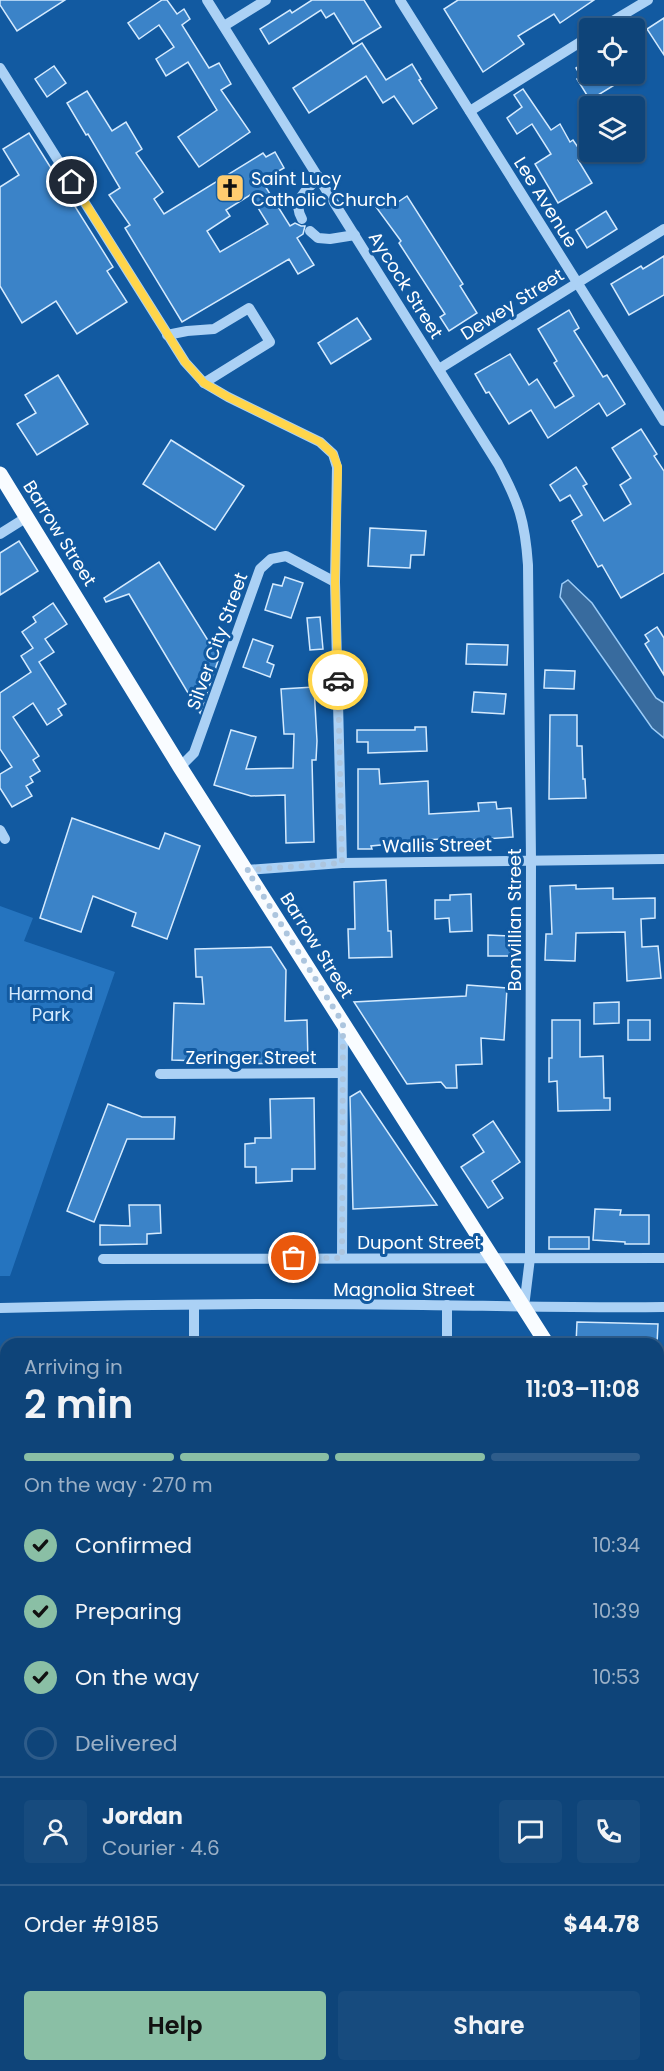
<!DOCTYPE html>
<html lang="en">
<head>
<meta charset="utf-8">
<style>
	:root { --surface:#0e4479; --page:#174b7e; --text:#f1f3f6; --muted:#9bb0c6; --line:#2e5c8a; --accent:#8abfa5 }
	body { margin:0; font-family:Poppins,sans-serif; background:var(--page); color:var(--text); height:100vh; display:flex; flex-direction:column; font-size:22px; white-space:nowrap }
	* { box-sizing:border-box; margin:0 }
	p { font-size:20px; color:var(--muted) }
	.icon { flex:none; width:33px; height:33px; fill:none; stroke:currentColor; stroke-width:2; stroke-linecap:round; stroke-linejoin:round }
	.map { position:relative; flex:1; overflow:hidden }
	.sheet { position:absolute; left:0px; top:1338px; width:664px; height:734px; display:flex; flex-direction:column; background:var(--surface); border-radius:18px 18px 0 0; box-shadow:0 2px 4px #0004,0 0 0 2px var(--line) }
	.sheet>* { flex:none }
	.buttons { position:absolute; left:579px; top:18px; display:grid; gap:12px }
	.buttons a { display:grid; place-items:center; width:66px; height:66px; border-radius:6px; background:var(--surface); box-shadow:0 2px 4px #0004,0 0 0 2px var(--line); font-size:30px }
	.pin { position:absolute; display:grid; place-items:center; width:51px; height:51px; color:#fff; margin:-26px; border:3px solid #fff; border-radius:50%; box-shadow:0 2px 6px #0007 }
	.courier { position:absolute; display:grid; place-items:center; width:60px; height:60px; margin:-30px; border:4px solid #ffd54a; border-radius:50%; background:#fff; color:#222; box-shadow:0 2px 8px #0007 }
	.head em { font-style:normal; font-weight:600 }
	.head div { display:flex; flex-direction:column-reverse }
	.head { display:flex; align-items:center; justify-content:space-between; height:102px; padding:0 24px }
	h1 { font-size:39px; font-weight:600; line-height:45px }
	.bar { display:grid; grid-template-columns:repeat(4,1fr); gap:9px 6px; align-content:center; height:72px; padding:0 24px }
	.bar i { height:8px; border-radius:4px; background:var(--line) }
	.bar .on { background:var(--accent) }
	.bar p { grid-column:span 4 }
	.line { display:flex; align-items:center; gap:15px; padding:0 24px; border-top:2px solid var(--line) }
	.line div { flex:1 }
	.round { display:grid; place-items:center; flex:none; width:63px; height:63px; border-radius:6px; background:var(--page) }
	ol { padding:0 24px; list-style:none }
	li { display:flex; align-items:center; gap:18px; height:66px }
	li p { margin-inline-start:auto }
	li .icon { padding:6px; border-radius:50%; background:var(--accent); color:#111; stroke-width:4 }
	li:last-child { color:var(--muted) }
	li i { width:33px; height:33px; border:3px solid var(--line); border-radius:50% }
	.button { display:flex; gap:12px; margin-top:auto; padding:12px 24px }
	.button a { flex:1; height:69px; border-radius:6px; background:var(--accent); color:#111; font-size:24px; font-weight:600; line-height:69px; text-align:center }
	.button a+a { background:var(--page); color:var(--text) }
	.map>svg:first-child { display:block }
	.green { fill:#2574bf }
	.water { fill:#386b9e; stroke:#9dcdf8; stroke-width:1.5 }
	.building { fill:#3b83c8; stroke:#d4eafe; stroke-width:1.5; fill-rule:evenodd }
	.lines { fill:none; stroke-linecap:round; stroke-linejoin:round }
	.minor { stroke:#abd1f5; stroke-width:10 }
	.major { stroke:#f9fcff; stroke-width:15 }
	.done { stroke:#acc5de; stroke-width:6; stroke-dasharray:0 10.8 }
	.route { stroke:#ffd54a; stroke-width:8 }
	.labels { text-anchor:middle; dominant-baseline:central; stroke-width:6; stroke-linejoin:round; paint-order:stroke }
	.poi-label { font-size:18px; fill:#fff; stroke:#125aa1; text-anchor:start }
	.street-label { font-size:18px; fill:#fff; stroke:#125aa1 }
	.park-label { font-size:18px; fill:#d4eafe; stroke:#125aa1 }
</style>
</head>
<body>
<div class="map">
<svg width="664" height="2071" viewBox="0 0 664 2071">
	<rect width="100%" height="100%" fill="#125aa1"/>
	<polygon class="green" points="0,906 33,918 24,941 115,972 10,1276 0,1276"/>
	<polygon class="water" points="568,580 592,603 656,698 664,703 664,738 652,728 560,597 562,584"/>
	<g class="building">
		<polygon points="0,0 65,0 17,31 0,5"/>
		<polygon points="162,0 167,0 177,14 184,9 190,19 182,25 209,68 219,63 231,84 221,90 250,132 199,167 178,137 217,110 188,62 166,76 156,59 174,47 159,25 139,39 128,23"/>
		<polygon points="312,0 364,0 381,27 353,44 334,13 326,18 321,10 269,44 260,29 290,10 292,13"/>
		<polygon points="458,0 594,0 560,23 554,14 518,36 524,44 483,72 444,9"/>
		<polygon points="664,18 664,55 647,29"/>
		<polygon points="362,43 386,80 412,64 421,79 419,80 437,108 413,124 394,96 383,103 366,76 309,113 293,88"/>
		<polygon points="587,61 590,65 590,74 609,74 616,84 590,100 577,79 581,77 576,68"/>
		<polygon points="54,66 66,83 47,97 35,79"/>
		<polygon points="523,89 551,130 560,124 570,142 573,140 584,156 578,160 592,183 558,203 535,164 551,154 532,124 517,134 507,118 522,107 514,95"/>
		<path d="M87,91L112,131L126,122L142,149L136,153L163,192L154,199L164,214L263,153L266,157L275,152L284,168L275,173L278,178L265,186L290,226L295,223L301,226H305L303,234L297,238L314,265L298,274L289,259L182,322L125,228L130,225L109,195L120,188L88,134L86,135L67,103ZM250,195L268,224L220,252L207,231L230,216L226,210Z"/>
		<polygon points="29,133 113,267 107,271 127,302 77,334 56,301 22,323 0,286 0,187 19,175 3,149"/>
		<polygon points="393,195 398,202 407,196 463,284 460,286 477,313 449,331 440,317 445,314 399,243 401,241 376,207"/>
		<polygon points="606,211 617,229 587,248 576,230"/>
		<polygon points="664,256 664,295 629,315 611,284 641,266 643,269"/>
		<polygon points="569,310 579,328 574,331 603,377 607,375 625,404 607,416 599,403 548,438 531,410 509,424 489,392 486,393 475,374 510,354 529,385 537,379 555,408 574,396 554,363 557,361 538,329"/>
		<polygon points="357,318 371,339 331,364 318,343"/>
		<polygon points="58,375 88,424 37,455 17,424 36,413 25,395"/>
		<polygon points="641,429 657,454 654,456 664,471 664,573 621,598 602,565 598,567 572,521 582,515 570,495 560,501 550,485 576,467 587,484 583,486 604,521 631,504 620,485 631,478 612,448"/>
		<polygon points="171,440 244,486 215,530 143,484"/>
		<polygon points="370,528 426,531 424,555 411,555 410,568 368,566"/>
		<polygon points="19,541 38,571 0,595 0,553"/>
		<polygon points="159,562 219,658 200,713 129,594 106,602 104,598"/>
		<polygon points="285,577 303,583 291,618 265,610 273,584 282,586"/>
		<polygon points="53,603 67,624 45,639 54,652 39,662 66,704 58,709 62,715 47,725 33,703 13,717 39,756 33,760 40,771 30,777 33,782 26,786 32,796 12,807 0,788 0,774 12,767 0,749 0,693 31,672 21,656 33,648 22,632 36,622 33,617"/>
		<polygon points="320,617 323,649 310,650 307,618"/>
		<polygon points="657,627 664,638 664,675 645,644 649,641 645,635"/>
		<polygon points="253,639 273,646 267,662 274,665 270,677 243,667"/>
		<polygon points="467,644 508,645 507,665 466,664"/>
		<polygon points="545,670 575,671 574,689 544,688"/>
		<polygon points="314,687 317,741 316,760 312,760 314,842 286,843 285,795 251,796 214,785 231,730 256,737 246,769 293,768 294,734 284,734 281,689"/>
		<polygon points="474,692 506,694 504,714 472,712"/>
		<polygon points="550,715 577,715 577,746 582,746 583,779 585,779 586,798 549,799"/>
		<polygon points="415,727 426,727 427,751 368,753 368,742 357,742 357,730 415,730"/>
		<polygon points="358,769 379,769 380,784 428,781 429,814 479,811 478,803 496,802 497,809 511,808 513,837 441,842 441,839 391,842 391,844 371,846 372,849 358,849"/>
		<polygon points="72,818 159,849 165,833 200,846 167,939 132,926 136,913 93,896 81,932 40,918"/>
		<polygon points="386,880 388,931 391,931 392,957 349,958 348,929 355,929 354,882"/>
		<polygon points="576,885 576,889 613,888 613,899 655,898 655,918 641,919 642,947 658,946 661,978 627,981 625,932 576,933 575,961 545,960 546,934 552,934 550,886"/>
		<polygon points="471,894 472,931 450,932 449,918 435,919 435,900 450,900 450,895"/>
		<polygon points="488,935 513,936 512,956 488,956"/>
		<polygon points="271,947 286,970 285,1021 307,1020 308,1062 247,1064 247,1059 200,1057 200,1061 172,1060 174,1003 204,1004 202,977 196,977 195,949"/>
		<polygon points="467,985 507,988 504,1040 481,1038 482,1064 456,1065 457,1088 446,1088 441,1082 407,1084 354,1002 466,996"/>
		<polygon points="619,1002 619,1023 594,1024 594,1003"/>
		<polygon points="552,1020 580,1020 580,1057 603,1056 604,1098 610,1098 610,1110 558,1111 557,1081 549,1082 549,1058 552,1058"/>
		<rect x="628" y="1020" width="22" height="20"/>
		<polygon points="360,1091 437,1205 353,1209 350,1097"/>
		<polygon points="314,1098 315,1169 292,1169 292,1181 256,1183 256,1167 245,1167 245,1144 255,1143 255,1138 271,1138 270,1099"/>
		<polygon points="108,1104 142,1117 175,1117 174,1139 127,1139 94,1222 67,1211"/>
		<polygon points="493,1121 520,1162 492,1181 503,1198 488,1208 461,1167 484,1152 473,1135"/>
		<polygon points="129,1205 160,1205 161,1233 147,1234 147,1244 100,1245 100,1225 130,1226"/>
		<polygon points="595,1209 621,1210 620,1215 649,1215 649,1244 625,1244 625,1242 593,1240"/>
		<rect x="549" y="1237" width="40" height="12"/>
		<polygon points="577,1322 658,1324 657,1344 576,1344"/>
	</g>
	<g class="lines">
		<g class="minor">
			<path d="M207,0L498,464C519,503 525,521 528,565L531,861L530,1258L524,1307"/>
			<polyline points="400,0 664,421"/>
			<polyline points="224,26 266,0"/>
			<polyline points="601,28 648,0"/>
			<polyline points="0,68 185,362 204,383 228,397 320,442 333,454 337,467 335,582 342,863"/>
			<polyline points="470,111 590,36"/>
			<path d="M302,219C291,200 307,190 319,177"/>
			<polyline points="310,231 318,238 330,239 355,235"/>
			<polyline points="167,335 187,331 214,329 249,308 270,342 204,383"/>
			<polyline points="439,369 664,229"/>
			<polyline points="0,534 27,517"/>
			<polyline points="180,767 194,753 260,569 271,559 286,556 335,582"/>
			<polyline points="0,830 5,839"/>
			<polyline points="247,870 342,863 664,859"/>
			<polyline points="160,1074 342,1073"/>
			<polyline points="342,1258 343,1023"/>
			<polyline points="103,1259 664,1258"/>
			<path d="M0,1308C141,1304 282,1303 423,1305C503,1306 584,1308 664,1307"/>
			<polyline points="194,1344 194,1305"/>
			<polyline points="447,1344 447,1305"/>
			<polyline points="658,1508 664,1508"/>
			<polyline points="0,1509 6,1509"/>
			<polyline points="0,1724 6,1724"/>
			<polyline points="658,1724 664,1724"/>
			<polyline points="658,1751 664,1751"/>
			<polyline points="0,1753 6,1753"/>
			<polyline points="0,1968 6,1968"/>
			<polyline points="658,1968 664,1968"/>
			<polyline points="193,2066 193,2071"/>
			<polyline points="343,2071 345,2066"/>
		</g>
		<g class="major">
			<polyline points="0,474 180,767 547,1344"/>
			<polyline points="658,1525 664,1534"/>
		</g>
	</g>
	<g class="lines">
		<polyline class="done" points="294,1258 342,1258 343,1023 247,870 342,863 338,680"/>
		<polyline class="route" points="72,182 185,362 204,383 228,397 320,442 333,454 338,467 335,582 338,680"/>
	</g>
	<defs>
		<g id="church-square" transform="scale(1.5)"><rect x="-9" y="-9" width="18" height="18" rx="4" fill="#ffcc6f" stroke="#125aa1"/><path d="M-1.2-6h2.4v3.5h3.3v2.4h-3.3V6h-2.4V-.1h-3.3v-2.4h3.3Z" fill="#111"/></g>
	</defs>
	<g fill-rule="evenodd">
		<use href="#church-square" x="230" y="188"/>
	</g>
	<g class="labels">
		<g class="poi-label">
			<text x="251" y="178">Saint Lucy<tspan x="251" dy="21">Catholic Church</tspan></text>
		</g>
		<g class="street-label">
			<text transform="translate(546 202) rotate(58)">Lee Avenue</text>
			<text transform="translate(406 285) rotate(58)">Aycock Street</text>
			<text transform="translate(512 304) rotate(-32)">Dewey Street</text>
			<text transform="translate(60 533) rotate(58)">Barrow Street</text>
			<text transform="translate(217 641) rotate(-70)">Silver City Street</text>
			<text transform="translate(437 845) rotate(-1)">Wallis Street</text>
			<text transform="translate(514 920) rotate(-90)">Bonvillian Street</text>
			<text transform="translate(317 945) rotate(58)">Barrow Street</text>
			<text x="251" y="1057">Zeringer Street</text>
			<text x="419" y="1242">Dupont Street</text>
			<text x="404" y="1289">Magnolia Street</text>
		</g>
		<g class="park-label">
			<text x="51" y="993">Harmond<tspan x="51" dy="21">Park</tspan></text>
		</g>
	</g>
</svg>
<div class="buttons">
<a><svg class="icon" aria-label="locate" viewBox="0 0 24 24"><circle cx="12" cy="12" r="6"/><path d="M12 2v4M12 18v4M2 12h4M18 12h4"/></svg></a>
<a><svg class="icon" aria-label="layers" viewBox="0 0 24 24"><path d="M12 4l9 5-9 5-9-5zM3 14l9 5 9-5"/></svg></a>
</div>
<div class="pin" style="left:294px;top:1258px;background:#ea580c"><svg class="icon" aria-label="bag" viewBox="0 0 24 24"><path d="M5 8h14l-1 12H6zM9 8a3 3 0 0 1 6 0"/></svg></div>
<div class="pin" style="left:72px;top:182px;background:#1f2937"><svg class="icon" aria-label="home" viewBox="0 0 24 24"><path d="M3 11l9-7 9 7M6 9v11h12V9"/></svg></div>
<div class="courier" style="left:338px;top:680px"><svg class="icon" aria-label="car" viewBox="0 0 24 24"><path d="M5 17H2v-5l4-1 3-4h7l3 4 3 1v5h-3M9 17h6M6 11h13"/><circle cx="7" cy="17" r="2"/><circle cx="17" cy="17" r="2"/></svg></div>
<section class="sheet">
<div class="head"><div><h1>2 min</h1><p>Arriving in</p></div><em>11:03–11:08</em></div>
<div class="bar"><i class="on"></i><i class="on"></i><i class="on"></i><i></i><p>On the way · 270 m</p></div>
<ol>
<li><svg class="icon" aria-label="check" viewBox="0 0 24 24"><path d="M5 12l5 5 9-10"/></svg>Confirmed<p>10:34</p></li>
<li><svg class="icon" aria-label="check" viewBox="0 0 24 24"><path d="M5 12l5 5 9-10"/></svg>Preparing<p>10:39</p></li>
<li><svg class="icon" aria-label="check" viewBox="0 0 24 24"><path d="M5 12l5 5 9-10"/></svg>On the way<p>10:53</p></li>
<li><i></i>Delivered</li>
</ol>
<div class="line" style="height:108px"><a class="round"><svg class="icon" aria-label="person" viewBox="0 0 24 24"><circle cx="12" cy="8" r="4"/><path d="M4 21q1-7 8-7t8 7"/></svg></a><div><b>Jordan</b><p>Courier · 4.6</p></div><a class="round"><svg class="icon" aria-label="chat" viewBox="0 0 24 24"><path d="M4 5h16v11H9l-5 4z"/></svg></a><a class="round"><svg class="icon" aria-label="phone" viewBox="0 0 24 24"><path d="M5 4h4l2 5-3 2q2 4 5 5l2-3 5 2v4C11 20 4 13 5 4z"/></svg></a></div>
<div class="line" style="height:78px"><div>Order #9185</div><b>$44.78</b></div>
<div class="button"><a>Help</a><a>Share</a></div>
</section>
</div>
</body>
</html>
